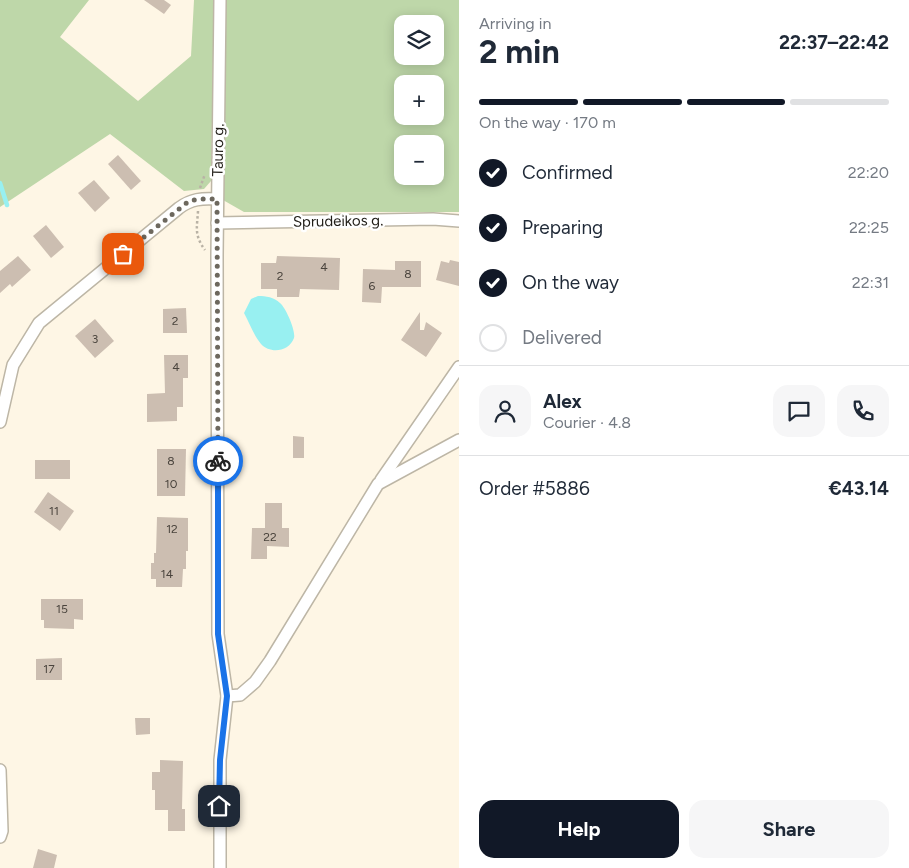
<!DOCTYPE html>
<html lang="en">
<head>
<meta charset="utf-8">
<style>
	:root { --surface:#fff; --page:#f6f6f7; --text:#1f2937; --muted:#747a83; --line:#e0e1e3; --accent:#111827 }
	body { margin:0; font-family:Figtree,sans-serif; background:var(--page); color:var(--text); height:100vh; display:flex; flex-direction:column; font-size:19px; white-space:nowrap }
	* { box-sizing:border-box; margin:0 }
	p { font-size:16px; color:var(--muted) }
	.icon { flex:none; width:28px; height:28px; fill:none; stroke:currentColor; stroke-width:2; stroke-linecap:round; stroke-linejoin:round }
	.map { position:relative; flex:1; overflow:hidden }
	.panel { display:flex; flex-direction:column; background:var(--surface); width:450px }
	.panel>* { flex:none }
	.tools { position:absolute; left:394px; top:15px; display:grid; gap:10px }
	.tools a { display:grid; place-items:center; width:50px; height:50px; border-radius:10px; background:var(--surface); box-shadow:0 2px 12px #0003; font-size:25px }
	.pin { position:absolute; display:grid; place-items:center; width:42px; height:42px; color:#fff; margin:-21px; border-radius:10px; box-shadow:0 2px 8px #0006 }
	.courier { position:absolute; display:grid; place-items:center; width:50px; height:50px; margin:-25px; border:4px solid #1a73e8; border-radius:50%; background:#fff; color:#222; box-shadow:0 1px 6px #0007 }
	.head em { font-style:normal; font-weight:700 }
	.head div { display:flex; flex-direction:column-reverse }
	.head { display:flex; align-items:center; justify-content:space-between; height:85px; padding:0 20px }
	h1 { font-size:32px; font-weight:700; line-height:38px }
	.bar { display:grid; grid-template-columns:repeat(4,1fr); gap:8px 5px; align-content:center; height:60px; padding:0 20px }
	.bar i { height:6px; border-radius:4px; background:var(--line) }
	.bar .selected { background:var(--accent) }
	.bar p { grid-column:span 4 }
	.line { display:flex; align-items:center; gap:12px; padding:0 20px; border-top:1px solid var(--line) }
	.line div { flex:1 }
	.round { display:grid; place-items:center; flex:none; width:52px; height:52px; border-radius:15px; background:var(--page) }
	ol { padding:0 20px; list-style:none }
	li { display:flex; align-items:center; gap:15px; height:55px }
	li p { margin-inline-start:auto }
	li .icon { padding:5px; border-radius:50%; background:var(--accent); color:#fff; stroke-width:4 }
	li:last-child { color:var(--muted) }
	li i { width:28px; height:28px; border:2px solid var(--line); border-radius:50% }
	.button { display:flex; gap:10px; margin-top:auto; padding:10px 20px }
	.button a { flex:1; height:58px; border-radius:15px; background:var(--accent); color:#fff; font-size:20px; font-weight:700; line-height:58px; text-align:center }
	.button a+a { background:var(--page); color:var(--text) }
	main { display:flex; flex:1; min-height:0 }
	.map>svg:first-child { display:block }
	.green { fill:#bed7a9; fill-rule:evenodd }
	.water { fill:#98f0f1 }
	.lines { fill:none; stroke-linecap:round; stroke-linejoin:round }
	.stream { stroke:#98f0f1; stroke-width:4.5 }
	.building { fill:#ccbeb1 }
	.street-casing { stroke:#bdb6a6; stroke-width:14 }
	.path { stroke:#b9b2a5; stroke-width:2.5; stroke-dasharray:2.5 2.5; stroke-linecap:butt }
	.street { stroke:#fff; stroke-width:11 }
	.done { stroke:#6d685e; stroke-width:5; stroke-dasharray:0 9 }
	.route { stroke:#1a73e8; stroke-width:6 }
	.labels { text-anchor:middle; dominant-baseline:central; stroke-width:5; stroke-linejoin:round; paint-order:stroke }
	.number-label { font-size:12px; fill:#4a443d }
	.street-label { font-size:15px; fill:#1f1c16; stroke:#fff }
</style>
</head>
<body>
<main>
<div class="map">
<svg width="459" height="868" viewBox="0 0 459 868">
	<rect width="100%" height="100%" fill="#fef6e5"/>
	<g class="green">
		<polygon points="0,0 89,0 60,37 138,101 191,56 194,0 214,0 211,181 204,189 184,191 110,134 0,207"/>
		<path d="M226,0H459V212H244L223,200ZM402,24H435V56H402ZM402,84H435V116H402ZM402,144H435V176H402Z"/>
	</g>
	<path class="water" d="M258,296C266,296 274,297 280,303C286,308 296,331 294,338C289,352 270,354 261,344C254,336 249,322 244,313L251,299Z"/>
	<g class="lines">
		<polyline class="stream" points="0,183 7,205"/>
	</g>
	<g class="building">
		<polygon points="144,0 164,0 171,5 164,14"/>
		<polygon points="118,155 141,181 131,190 108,164"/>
		<polygon points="94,180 110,198 95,212 78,193"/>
		<polygon points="46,225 64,247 51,258 33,236"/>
		<polygon points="18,256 31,270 12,287 10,284 0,293 0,271"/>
		<polygon points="277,256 340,258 339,290 300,289 299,297 277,297 277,289 261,289 261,263 276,263"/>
		<polygon points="450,260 459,262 459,286 436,280 441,261 449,263"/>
		<polygon points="395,261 421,261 421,287 382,287 381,303 362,302 363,269 395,270"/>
		<polygon points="186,308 187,333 163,333 163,309"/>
		<polygon points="420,312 420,330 424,330 426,322 442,333 426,357 401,340"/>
		<polygon points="95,319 114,341 95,358 75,336"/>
		<polygon points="164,355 188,355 188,378 183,378 183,407 177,407 177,421 147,422 147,394 165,393"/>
		<polygon points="293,436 304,437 304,458 293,458"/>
		<polygon points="157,449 186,449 185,496 157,496"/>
		<rect x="35" y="460" width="35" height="19"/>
		<polygon points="48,492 74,511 60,531 34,512"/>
		<polygon points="265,503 282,503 282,528 289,528 289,547 267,546 267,559 251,559 252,528 265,528"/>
		<polygon points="157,517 188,518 188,551 186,551 186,569 183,569 182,587 156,587 156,579 151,579 151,563 154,563 154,553 156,553"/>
		<polygon points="41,599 83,599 83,620 74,619 74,629 44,628 44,620 41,620"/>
		<polygon points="62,658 62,680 36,680 36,659"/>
		<polygon points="135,718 150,718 150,734 136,735"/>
		<polygon points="160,760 183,761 182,809 185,809 185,831 168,831 168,810 155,810 155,790 152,790 152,772 160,772"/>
		<polygon points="38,849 57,855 54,868 33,868"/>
	</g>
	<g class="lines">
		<g class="street-casing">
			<g id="street">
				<polyline points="217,223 433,219 459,221"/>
				<path d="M0,422L13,365L39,323L179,208C191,199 202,198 217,199"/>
				<polyline points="381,480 459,367"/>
				<polyline points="227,696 240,695 255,682 270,661 378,484 459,440"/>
				<polyline points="0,770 2,831 0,837"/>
				<polyline points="220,868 220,760 227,696 218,634 217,255 220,0"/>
			</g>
		</g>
		<g class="path">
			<polyline points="200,188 205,174"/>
			<path d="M198,211C197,228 194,235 205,250"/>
		</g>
		<use href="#street" class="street"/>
	</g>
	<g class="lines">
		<polyline class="done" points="123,254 189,201 199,199 217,199 218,461"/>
		<polyline class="route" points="218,461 218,634 227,696 220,760 219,806"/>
	</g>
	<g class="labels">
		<g class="number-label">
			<text x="324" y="267">4</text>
			<text x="408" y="274">8</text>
			<text x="280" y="276">2</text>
			<text x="372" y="286">6</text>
			<text x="175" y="321">2</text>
			<text x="95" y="339">3</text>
			<text x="176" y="367">4</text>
			<text x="171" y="461">8</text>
			<text x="171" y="484">10</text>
			<text x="54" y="511">11</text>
			<text x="172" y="529">12</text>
			<text x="270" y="537">22</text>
			<text x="167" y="574">14</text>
			<text x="62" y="609">15</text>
			<text x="49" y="669">17</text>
		</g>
		<g class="street-label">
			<text transform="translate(218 150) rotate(-89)">Tauro g.</text>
			<text transform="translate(338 221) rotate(-1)">Sprudeikos g.</text>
		</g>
	</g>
</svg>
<div class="tools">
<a><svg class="icon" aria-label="layers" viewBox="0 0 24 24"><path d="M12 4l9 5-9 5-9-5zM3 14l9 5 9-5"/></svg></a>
<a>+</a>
<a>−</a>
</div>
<div class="pin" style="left:123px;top:254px;background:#ea580c"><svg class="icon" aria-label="bag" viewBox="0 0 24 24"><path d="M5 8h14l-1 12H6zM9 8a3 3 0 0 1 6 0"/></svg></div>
<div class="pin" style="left:219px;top:806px;background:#1f2937"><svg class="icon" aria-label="home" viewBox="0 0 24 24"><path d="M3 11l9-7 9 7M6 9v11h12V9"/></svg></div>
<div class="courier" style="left:218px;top:461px"><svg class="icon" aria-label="bike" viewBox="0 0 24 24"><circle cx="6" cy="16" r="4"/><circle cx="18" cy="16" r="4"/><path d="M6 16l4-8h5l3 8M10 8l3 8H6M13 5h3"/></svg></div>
</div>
<section class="panel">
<div class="head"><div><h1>2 min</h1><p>Arriving in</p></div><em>22:37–22:42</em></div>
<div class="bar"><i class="selected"></i><i class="selected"></i><i class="selected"></i><i></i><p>On the way · 170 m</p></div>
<ol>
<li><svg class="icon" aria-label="check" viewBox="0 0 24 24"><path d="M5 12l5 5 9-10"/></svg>Confirmed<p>22:20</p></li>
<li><svg class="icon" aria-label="check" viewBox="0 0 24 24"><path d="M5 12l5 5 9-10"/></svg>Preparing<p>22:25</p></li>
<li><svg class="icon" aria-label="check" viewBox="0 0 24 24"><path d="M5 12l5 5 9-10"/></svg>On the way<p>22:31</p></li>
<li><i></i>Delivered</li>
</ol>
<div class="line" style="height:90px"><a class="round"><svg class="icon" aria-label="person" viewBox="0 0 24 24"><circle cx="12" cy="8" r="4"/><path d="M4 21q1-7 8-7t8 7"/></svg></a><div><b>Alex</b><p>Courier · 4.8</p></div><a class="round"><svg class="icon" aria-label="chat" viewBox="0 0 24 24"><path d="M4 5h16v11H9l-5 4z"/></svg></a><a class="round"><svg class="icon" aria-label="phone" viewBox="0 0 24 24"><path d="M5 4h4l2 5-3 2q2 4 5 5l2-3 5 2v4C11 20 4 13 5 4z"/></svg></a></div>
<div class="line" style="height:65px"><div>Order #5886</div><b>€43.14</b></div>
<div class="button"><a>Help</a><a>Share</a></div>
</section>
</main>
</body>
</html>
